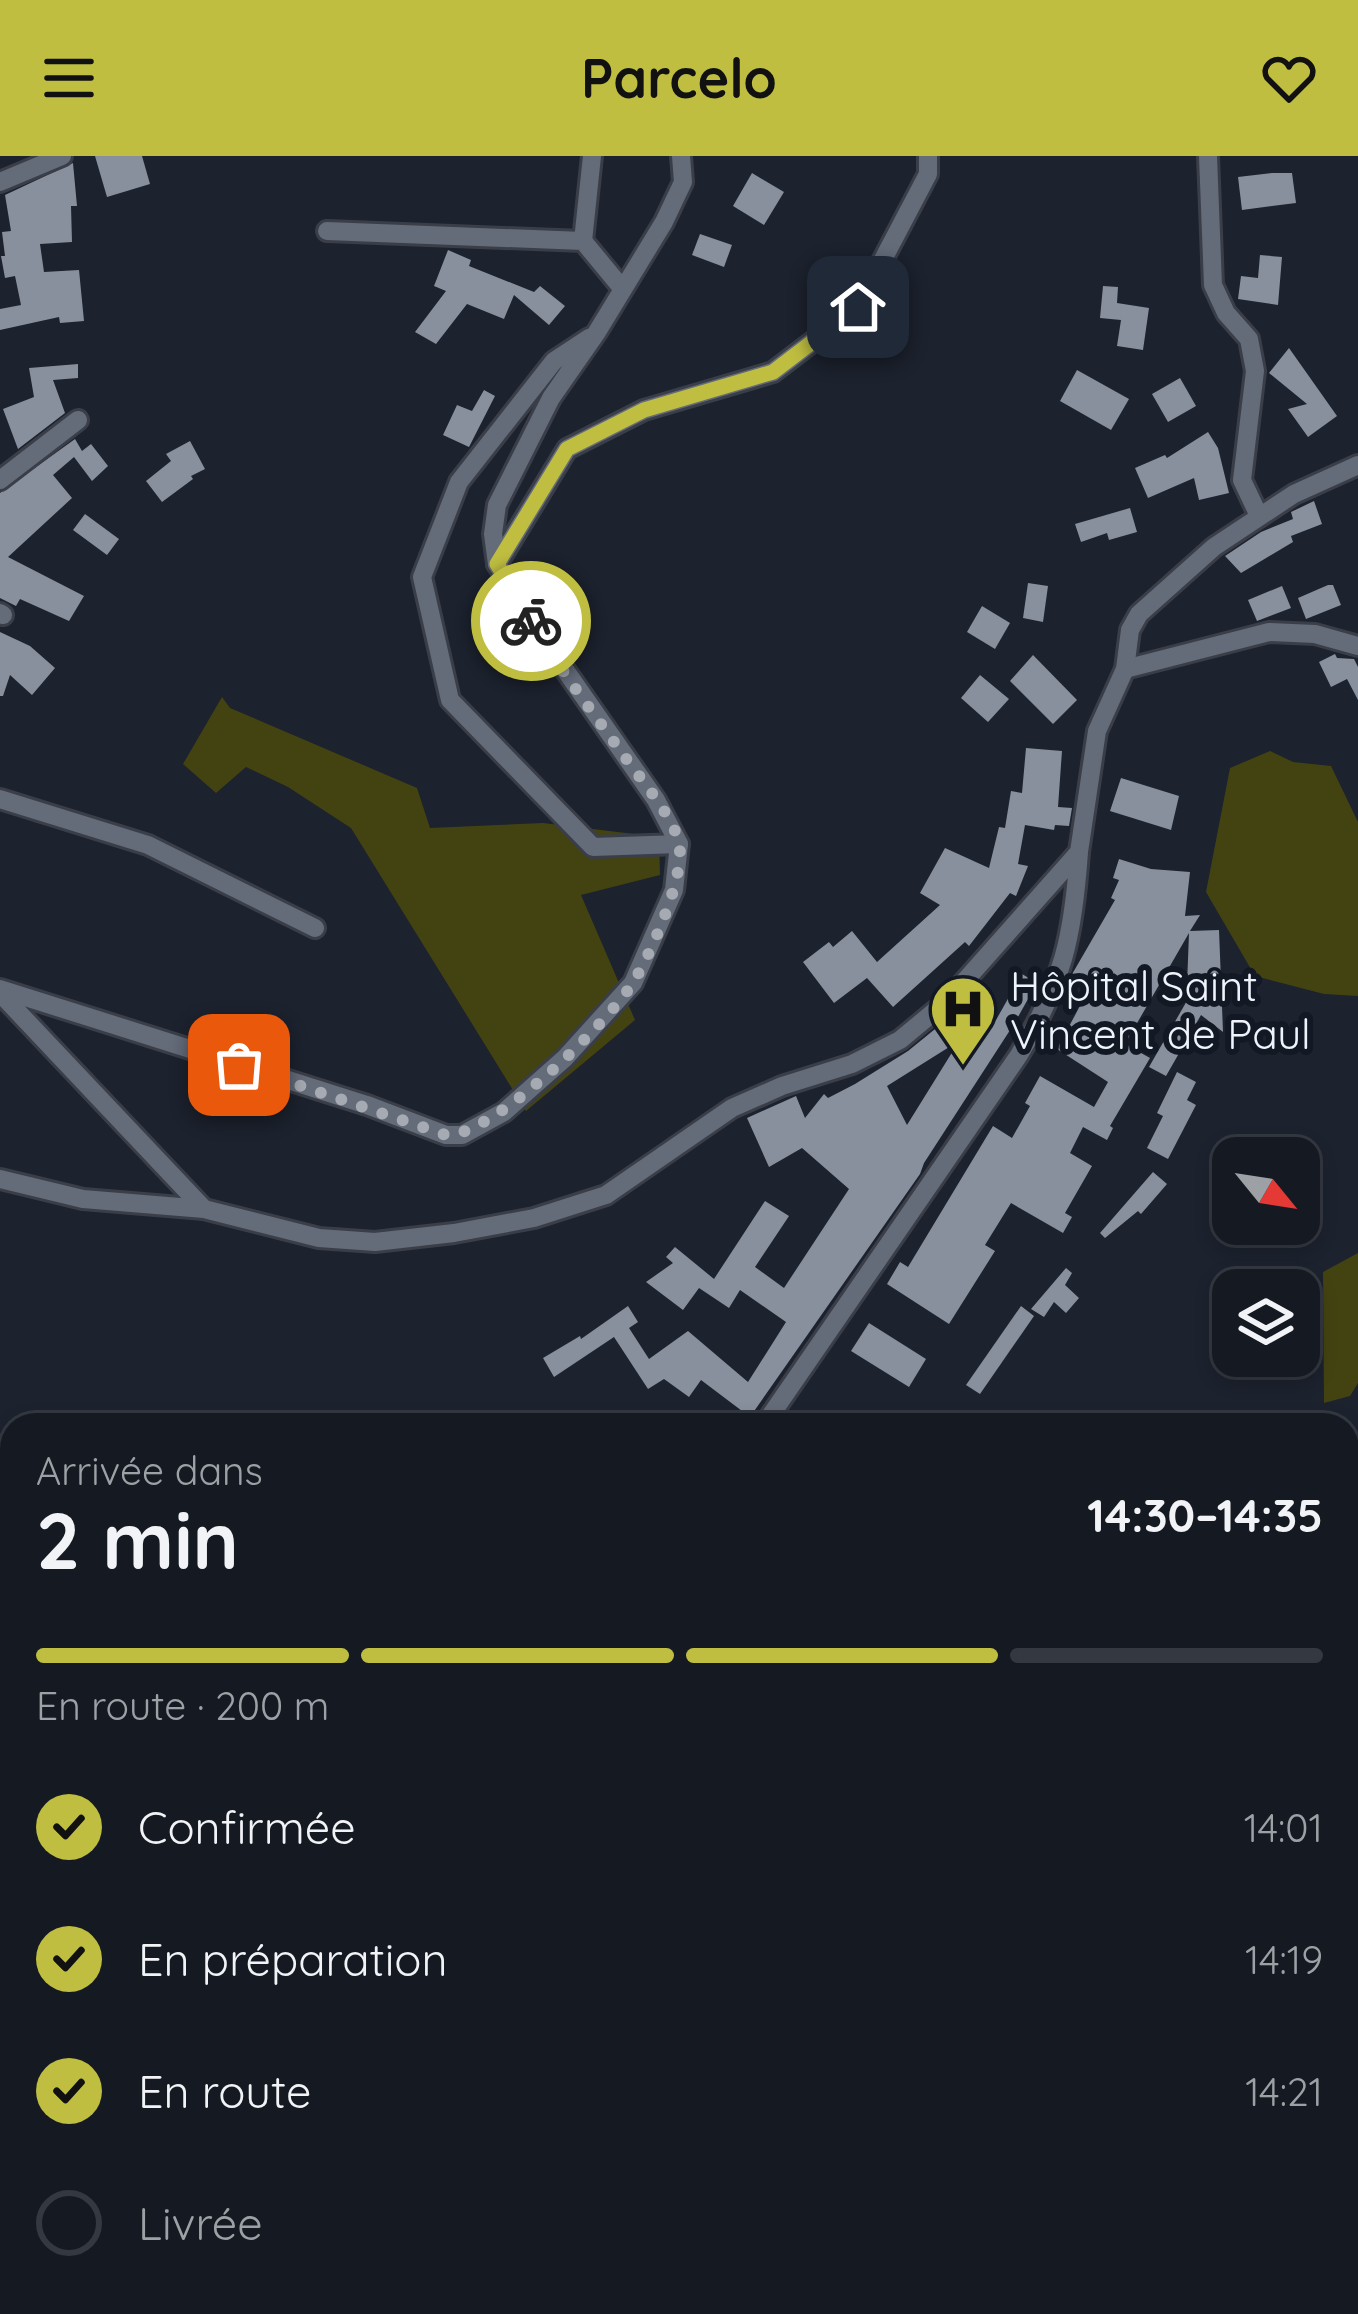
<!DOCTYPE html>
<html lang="fr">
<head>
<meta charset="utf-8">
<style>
	:root { --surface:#151a22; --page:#1e232a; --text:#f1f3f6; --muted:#9da1a5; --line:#343840; --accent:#bfbe41 }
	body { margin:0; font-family:Quicksand,sans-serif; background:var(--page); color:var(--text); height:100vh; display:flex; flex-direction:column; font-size:45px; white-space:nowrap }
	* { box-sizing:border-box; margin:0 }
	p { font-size:39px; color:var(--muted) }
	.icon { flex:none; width:66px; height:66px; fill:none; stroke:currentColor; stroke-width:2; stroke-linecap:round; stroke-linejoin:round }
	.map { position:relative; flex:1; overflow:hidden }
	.drawer { position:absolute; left:0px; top:1257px; width:1359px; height:903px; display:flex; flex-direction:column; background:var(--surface); border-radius:36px 36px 0 0; box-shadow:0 6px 18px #0003,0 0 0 3px var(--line) }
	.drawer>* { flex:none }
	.needle { width:78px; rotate:120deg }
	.controls { position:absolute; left:1212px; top:981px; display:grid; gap:24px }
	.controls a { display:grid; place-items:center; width:108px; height:108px; border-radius:24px; background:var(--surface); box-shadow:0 6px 18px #0003,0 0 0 3px var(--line); font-size:60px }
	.pin { position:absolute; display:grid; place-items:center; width:102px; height:102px; color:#fff; margin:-51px; border-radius:24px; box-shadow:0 6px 18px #0006 }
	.courier { position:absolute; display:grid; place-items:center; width:120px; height:120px; margin:-60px; border:9px solid #bfbe41; border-radius:50%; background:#fff; color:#222; box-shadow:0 3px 15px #0007 }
	.overview em { font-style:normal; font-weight:700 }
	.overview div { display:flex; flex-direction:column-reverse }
	.overview { display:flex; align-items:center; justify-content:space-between; height:204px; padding:0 36px }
	h1 { font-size:78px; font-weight:700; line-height:90px }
	.bar { display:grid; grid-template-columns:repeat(4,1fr); gap:18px 12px; align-content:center; height:144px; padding:0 36px }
	.bar i { height:15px; border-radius:9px; background:var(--line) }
	.bar .active { background:var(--accent) }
	.bar p { grid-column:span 4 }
	ol { padding:0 36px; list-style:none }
	li { display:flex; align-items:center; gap:36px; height:132px }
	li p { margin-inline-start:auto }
	li .icon { padding:12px; border-radius:50%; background:var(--accent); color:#111; stroke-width:4 }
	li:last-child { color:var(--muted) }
	li i { width:66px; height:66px; border:6px solid var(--line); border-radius:50% }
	header { display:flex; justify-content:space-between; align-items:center; height:156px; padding:0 36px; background:var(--accent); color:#111; font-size:54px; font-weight:700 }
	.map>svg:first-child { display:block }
	.green { fill:#434312 }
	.building { fill:#88909e }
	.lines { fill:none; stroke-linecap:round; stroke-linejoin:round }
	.street-casing { stroke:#3a3e48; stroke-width:24 }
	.secondary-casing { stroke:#3a3e48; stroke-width:33 }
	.street { stroke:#646b79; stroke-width:18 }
	.secondary { stroke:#646b79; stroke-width:27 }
	.done { stroke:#a5aab3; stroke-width:12; stroke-dasharray:0 21.6 }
	.route { stroke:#bfbe41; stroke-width:15 }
	.labels { text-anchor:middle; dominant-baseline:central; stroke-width:12; stroke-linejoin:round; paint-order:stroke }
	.poi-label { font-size:42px; fill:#eff3fb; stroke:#131924; text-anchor:start }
</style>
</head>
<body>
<header><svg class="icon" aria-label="menu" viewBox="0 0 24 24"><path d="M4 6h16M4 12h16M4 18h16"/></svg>Parcelo<svg class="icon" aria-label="heart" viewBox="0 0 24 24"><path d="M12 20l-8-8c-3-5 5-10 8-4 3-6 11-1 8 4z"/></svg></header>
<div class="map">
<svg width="1358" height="2158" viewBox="0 0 1358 2158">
	<rect width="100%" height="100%" fill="#1c222e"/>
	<g class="green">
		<polygon points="222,541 230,552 417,632 430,672 543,667 659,681 660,719 581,739 635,864 526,955 351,672 288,631 246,611 216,637 183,608"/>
		<polygon points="1270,595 1293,606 1331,610 1358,666 1358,840 1324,838 1255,820 1206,736 1230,612"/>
		<polygon points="1358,1097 1358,1227 1350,1240 1324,1247 1323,1116"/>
	</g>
	<g class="building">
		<polygon points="95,0 142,0 150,28 107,41"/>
		<polygon points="73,7 77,50 71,50 72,86 40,88 44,116 79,114 84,165 60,167 59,161 0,174 0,153 21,149 15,120 5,122 1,100 5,100 2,76 11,75 5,39"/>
		<polygon points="752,17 784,36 764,69 733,50"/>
		<polygon points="1272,17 1292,17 1296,47 1242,54 1238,21"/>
		<polygon points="700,78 732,89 724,111 692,99"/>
		<polygon points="448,94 471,104 469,110 534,136 540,130 565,150 549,169 514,139 504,163 467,148 436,188 415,176 446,135 434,130"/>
		<polygon points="1260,99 1282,101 1278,149 1238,143 1241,120 1258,122"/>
		<polygon points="1103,130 1118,131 1117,147 1149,152 1143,194 1117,190 1121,164 1100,162"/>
		<polygon points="1289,192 1337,260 1308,281 1288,253 1307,248 1269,217"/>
		<polygon points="78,208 78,222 53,224 65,257 18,293 3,253 34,241 29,212"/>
		<polygon points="1077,214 1129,243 1111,274 1060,245"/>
		<polygon points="1180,222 1196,250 1168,266 1152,238"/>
		<polygon points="484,234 495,240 469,291 443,279 457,249 472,255"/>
		<polygon points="1208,276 1218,292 1229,337 1199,344 1194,322 1148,342 1135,312 1165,299 1167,302"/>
		<polygon points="75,283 82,295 91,288 108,310 92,325 74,301 53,319 72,342 8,401 84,440 69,465 20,443 16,450 0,442 0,337"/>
		<polygon points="190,285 205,313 191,320 193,323 162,346 146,325 171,305 166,298"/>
		<polygon points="1314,345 1322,368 1291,380 1293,386 1241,417 1225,400 1261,376 1293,363 1291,356"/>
		<polygon points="1130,352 1137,376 1109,384 1107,377 1081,386 1075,368"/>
		<polygon points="85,358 119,383 107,399 73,374"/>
		<polygon points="1028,427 1048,430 1043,466 1023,462"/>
		<polygon points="1328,429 1333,429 1341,449 1306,463 1298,442"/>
		<polygon points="1282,430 1291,452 1257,465 1248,444"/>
		<polygon points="982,450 1010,467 995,493 967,476"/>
		<polygon points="0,476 30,490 55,512 32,539 10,519 3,540 0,540"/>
		<polygon points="1335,498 1337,502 1354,503 1358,511 1358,544 1347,523 1331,531 1319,506"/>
		<polygon points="1033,499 1077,544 1053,568 1010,525"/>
		<polygon points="980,519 1009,543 988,566 961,542"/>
		<polygon points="1026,592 1062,595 1058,651 1072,652 1069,670 1055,669 1054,674 1025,669 1018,708 1028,710 1016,740 1010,737 969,790 965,786 893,851 867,822 834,847 803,806 829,786 833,791 852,775 877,806 940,749 920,737 945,692 989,712 999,671 1005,672 1011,635 1022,637"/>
		<polygon points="1121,622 1179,640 1171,674 1110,655"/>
		<polygon points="1119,703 1151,713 1190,716 1185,760 1200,759 1190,775 1219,774 1223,876 1201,859 1166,920 1149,911 1196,829 1187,829 1189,777 1125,888 1150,902 1110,970 1113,972 1107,984 1083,971 1070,997 1092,1010 1065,1057 1072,1061 1063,1077 1011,1047 985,1089 995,1095 949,1168 887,1128 900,1106 908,1111 993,970 1012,982 1030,950 1025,947 1040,920 1094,951 1108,926 1057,893 1090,831 1071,820 1115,744 1111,742 1119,724 1113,722"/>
		<polygon points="1022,818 1037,827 1014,868 924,1007 920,1018 750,1261 701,1224 689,1241 664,1223 648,1233 614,1181 554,1221 543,1202 580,1180 581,1183 628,1150 638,1166 629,1172 649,1203 688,1175 748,1226 786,1166 740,1134 729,1152 699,1132 683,1154 646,1126 673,1107 666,1101 675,1091 714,1123 765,1045 789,1060 755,1111 784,1132 849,1033 802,992 769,1011 747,962 796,940 805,962 824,938 828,942 855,928 908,895 940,869 954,888 887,930 907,969 979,853 996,864"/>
		<polygon points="1177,916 1196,926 1187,944 1196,949 1168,1003 1147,992 1163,960 1157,957"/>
		<polygon points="1153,1016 1167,1028 1141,1058 1138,1055 1105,1082 1100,1077"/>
		<polygon points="1066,1112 1072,1117 1065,1129 1079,1142 1066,1157 1054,1146 1044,1161 1031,1153"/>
		<polygon points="1021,1150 1034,1160 980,1238 966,1229"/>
		<polygon points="869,1167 926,1203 909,1231 851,1195"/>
	</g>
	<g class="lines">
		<g class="street-casing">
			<g id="street">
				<polyline points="1208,0 1213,129 1226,157 1249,183 1255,215 1242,324 1259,360"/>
				<polyline points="0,26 62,0"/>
				<polyline points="327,75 583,85 621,131"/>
				<polyline points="583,85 592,0"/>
				<polyline points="589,182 554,205 459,326 422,421 450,544 593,691 679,688"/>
				<polyline points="0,324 78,264"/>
				<polyline points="497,408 567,293 644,254 773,216 858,151 928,18 928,0"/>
				<polyline points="0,457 3,459"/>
				<polyline points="1125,513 1269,476 1315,478 1358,490"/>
				<polyline points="0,643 148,689 315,772"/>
				<polyline points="0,833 367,949 446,979 462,979 504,956 565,902 633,827 674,734 679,688 656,644 540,478 497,408 493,378 497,349 551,242 597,176 664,66 683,26 681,0"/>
				<polyline points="0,837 204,1053"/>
				<polyline points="0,1023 83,1043 204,1053 319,1082 375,1086 454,1077 534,1062 606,1039 732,952 782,930 852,908 900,884 947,845 1079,696 1097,575 1125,513 1130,474 1139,458 1214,391 1294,338 1358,309"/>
				<path d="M764,1269L1019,899C1063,824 1073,783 1079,696"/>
				<polyline points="0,1353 12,1361"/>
				<polyline points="0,1381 12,1409"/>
				<polyline points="1347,1395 1358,1382"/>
				<polyline points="0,1821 12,1820"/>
				<polyline points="0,2000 12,2014"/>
				<polyline points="1347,2071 1358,2071"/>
				<polyline points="374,2158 380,2148"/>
			</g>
		</g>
		<g class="secondary-casing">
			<g id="secondary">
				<polyline points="1347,1627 1358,1626"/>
				<polyline points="88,2158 93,2148"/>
			</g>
		</g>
		<use href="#street" class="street"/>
		<use href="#secondary" class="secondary"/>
	</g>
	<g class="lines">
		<path class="done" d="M239,909L446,979C493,980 609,866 634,825C651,797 686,719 679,687C673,660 641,624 625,601C593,557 559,512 531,465"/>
		<polyline class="route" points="531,465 497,408 567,293 644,254 773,216 858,151"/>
	</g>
	<defs>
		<g id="hospital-pin" transform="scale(3.45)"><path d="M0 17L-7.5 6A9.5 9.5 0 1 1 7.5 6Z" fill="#bfbe41" stroke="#131924"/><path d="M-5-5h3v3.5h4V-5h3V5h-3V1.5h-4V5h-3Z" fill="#111"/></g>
	</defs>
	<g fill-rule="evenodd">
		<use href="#hospital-pin" x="963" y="853"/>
	</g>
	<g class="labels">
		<g class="poi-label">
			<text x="1010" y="829">Hôpital Saint<tspan x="1010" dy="48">Vincent de Paul</tspan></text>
		</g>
	</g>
</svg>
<div class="controls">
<a><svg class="needle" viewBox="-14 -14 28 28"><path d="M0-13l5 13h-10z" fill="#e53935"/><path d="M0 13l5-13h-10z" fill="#9da1a5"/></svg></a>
<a><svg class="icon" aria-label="layers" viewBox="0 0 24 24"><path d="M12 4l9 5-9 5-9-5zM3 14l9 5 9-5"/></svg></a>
</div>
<div class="pin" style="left:239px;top:909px;background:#ea580c"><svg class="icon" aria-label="bag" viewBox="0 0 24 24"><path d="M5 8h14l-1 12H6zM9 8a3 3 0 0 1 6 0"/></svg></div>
<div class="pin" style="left:858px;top:151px;background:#1f2937"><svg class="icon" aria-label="home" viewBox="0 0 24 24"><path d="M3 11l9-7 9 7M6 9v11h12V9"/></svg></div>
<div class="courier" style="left:531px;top:465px"><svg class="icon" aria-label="bike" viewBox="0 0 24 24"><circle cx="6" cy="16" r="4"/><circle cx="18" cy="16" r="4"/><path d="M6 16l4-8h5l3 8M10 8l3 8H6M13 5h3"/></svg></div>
<section class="drawer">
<div class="overview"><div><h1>2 min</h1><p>Arrivée dans</p></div><em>14:30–14:35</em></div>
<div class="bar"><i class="active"></i><i class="active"></i><i class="active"></i><i></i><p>En route · 200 m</p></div>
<ol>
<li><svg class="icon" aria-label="check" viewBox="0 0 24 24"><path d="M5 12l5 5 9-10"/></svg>Confirmée<p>14:01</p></li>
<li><svg class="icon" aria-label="check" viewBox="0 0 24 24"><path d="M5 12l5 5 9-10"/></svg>En préparation<p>14:19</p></li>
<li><svg class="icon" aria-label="check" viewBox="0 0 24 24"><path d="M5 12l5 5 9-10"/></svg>En route<p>14:21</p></li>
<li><i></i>Livrée</li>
</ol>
</section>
</div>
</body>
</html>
